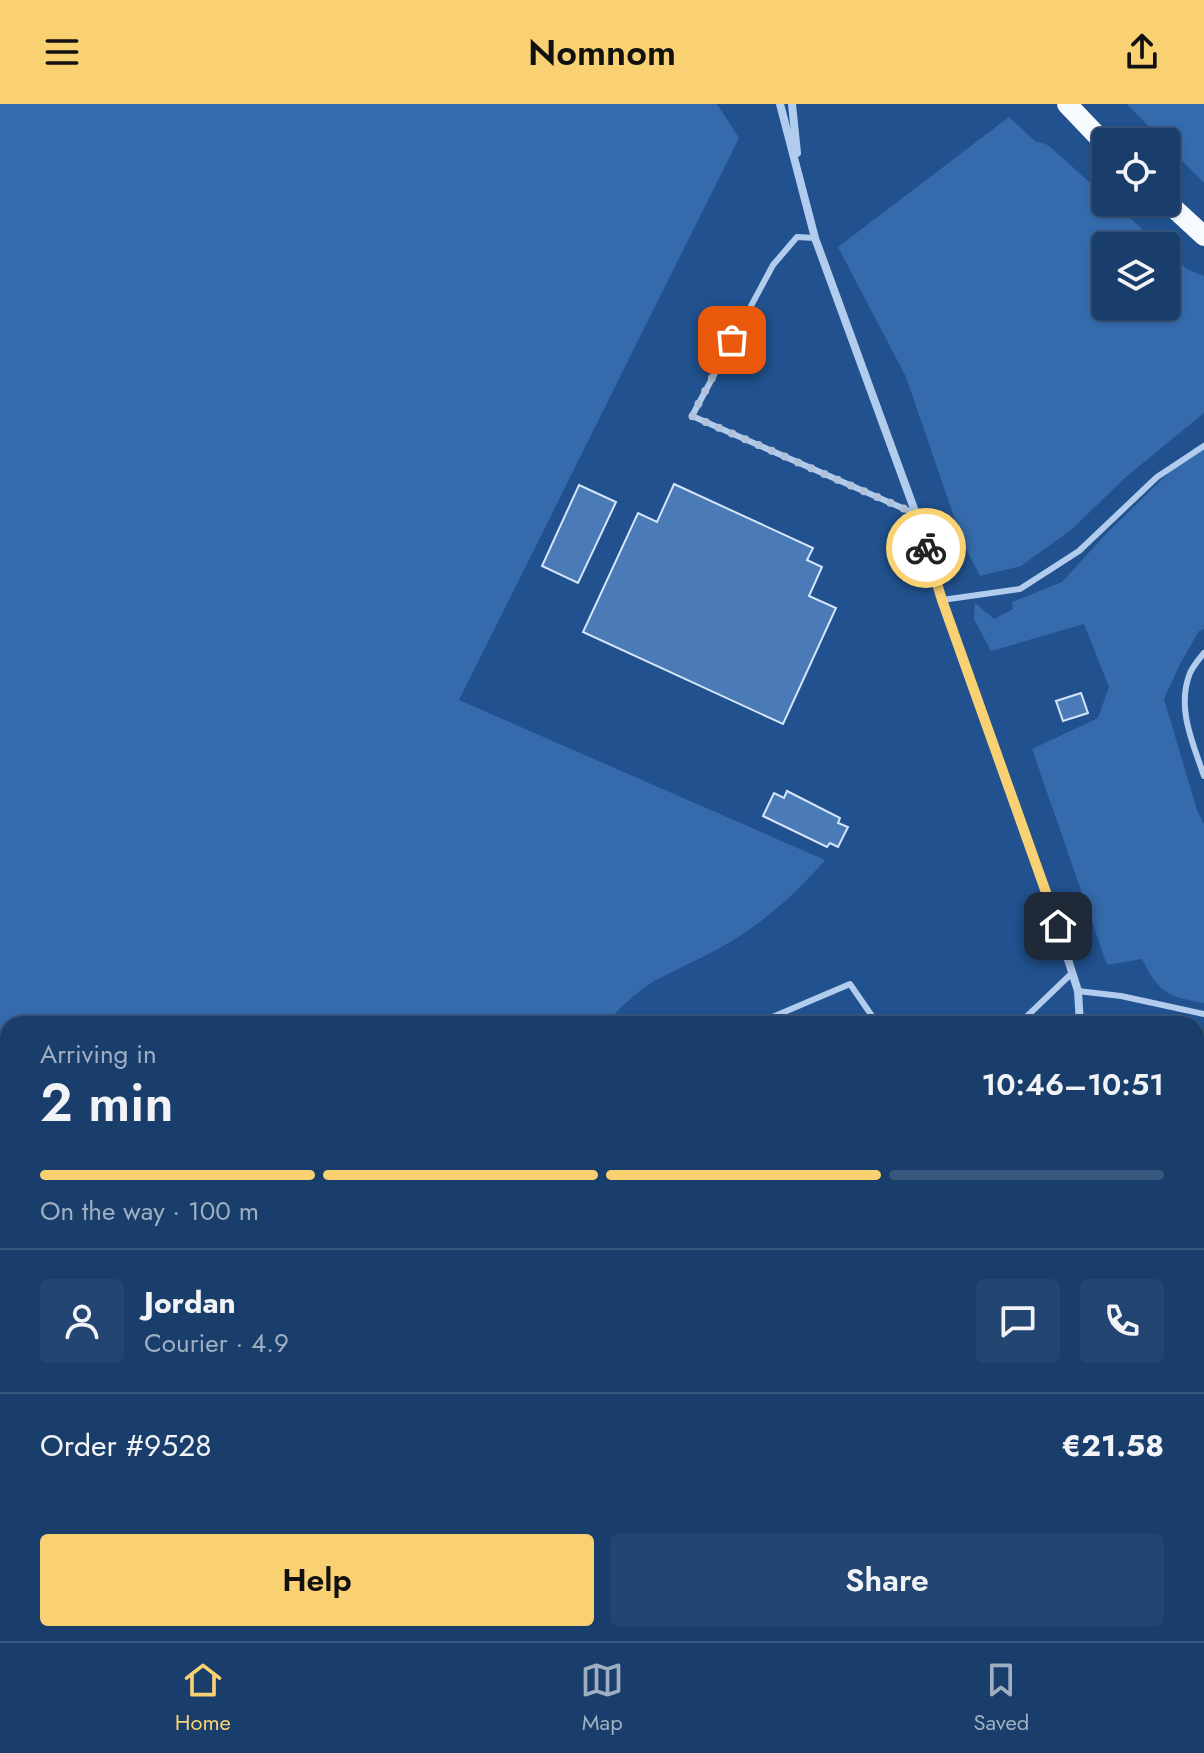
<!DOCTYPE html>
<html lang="en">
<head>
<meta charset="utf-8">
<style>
	:root { --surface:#193e6b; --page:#224571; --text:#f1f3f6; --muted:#9faec1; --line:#37577e; --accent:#f9d172 }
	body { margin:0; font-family:Jost,sans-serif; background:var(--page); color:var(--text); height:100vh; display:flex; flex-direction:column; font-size:30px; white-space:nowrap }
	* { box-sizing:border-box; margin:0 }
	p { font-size:26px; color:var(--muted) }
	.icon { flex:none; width:44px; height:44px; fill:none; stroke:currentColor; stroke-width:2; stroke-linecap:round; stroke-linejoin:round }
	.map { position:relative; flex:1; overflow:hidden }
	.drawer { position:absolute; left:0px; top:912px; width:1204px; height:626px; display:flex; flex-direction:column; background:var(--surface); border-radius:24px 24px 0 0; box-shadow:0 2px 6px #0004,0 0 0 2px var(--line) }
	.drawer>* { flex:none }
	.buttons { position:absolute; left:1092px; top:24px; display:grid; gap:16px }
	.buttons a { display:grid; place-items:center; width:88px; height:88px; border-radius:8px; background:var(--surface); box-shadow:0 2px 6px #0004,0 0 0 2px var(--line); font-size:40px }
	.pin { position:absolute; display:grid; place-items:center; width:68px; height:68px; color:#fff; margin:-34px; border-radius:16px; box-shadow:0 4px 12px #0006 }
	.courier { position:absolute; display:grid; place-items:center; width:80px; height:80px; margin:-40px; border:6px solid #f9d172; border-radius:50%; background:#fff; color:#222; box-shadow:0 2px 10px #0007 }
	.summary em { font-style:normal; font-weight:600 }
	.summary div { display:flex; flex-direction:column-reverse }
	.summary { display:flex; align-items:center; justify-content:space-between; height:136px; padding:0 40px }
	h1 { font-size:52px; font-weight:600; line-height:60px }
	.bar { display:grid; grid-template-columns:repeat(4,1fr); gap:12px 8px; align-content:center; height:96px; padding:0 40px }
	.bar i { height:10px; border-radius:6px; background:var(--line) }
	.bar .active { background:var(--accent) }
	.bar p { grid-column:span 4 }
	.line { display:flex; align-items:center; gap:20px; padding:0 40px; border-top:2px solid var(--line) }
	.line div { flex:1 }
	.round { display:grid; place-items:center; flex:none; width:84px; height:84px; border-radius:8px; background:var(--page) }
	.cta { display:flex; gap:16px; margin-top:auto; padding:16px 40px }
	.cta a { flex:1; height:92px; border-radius:8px; background:var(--accent); color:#111; font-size:32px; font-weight:600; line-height:92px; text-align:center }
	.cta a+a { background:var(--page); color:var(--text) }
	header { display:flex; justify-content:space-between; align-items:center; height:104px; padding:0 40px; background:var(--accent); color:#111; font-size:36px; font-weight:600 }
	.menu { display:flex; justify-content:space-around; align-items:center; height:112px; border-top:2px solid var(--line); background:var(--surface); font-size:22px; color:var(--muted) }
	.menu a { display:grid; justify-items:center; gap:4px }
	.menu .active { color:var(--accent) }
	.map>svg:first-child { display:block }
	.green { fill:#356bac }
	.building { fill:#4a7bb6; stroke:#d6e6f9; stroke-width:2 }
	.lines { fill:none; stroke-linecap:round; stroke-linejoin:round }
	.lane { stroke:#b1ccec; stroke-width:6 }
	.street { stroke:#b1ccec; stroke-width:8 }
	.primary { stroke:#f6faff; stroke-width:20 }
	.done { stroke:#b1c2d8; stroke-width:8; stroke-dasharray:0 14.4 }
	.route { stroke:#f9d172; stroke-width:10 }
</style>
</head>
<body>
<header><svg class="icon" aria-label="menu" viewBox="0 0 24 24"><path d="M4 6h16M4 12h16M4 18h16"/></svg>Nomnom<svg class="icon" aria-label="share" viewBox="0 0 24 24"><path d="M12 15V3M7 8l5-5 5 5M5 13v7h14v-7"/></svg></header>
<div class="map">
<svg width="1204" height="1537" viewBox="0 0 1204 1537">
	<rect width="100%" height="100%" fill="#21528f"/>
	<g class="green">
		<path d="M0,0H717L739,34L459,596L825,756C801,784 774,809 743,830C716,848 685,861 656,876C637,887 620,904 605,920H8V1530H108L98,1537H0Z"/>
		<polygon points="1127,0 1204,0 1204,79 1166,40 1166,38 1164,38"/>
		<polygon points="1009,13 1035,37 1048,41 1106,93 1106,98 1112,98 1161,142 1106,142 1106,202 1166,202 1166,146 1187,165 1204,172 1204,309 1126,373 1071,426 1021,462 980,472 963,439 906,273 838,143"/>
		<path d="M1204,338V525L1199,527L1179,562L1164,595L1197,706L1204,720V899C1168,893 1158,888 1142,855L1107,861L1032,645L1098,614L1109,583L1084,520L991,547L974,515L975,499L994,515L1013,505L1012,498L1062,478L1105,431L1194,344Z"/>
		<polygon points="176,1530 428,1530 420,1537 182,1537"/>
	</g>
	<g class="building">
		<polygon points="674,380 813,444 807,456 822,463 809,492 836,504 783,620 583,528 638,409 657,418"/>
		<polygon points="579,381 616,398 578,479 542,462"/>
		<polygon points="1081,589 1088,609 1063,617 1056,597"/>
		<polygon points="787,687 840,714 838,719 848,723 838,743 830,739 827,743 763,712 774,689 784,694"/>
		<polygon points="589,1530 708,1530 727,1537 586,1537"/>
		<polygon points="735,1530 759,1530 777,1537 732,1537"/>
	</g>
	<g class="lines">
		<g class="lane">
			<polyline points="815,134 797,133 773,161 692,312 916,410"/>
			<polyline points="942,496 1020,485 1079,447 1157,373 1204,342"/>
			<path d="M1204,549C1199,555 1193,562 1190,569C1176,604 1193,639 1204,672"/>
			<polyline points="1078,887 1121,892 1204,910"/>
			<polyline points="756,920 850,880 872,912 887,920"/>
			<polyline points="1014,920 1022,917 1072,869"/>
			<polyline points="1196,1488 1204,1480"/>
			<polyline points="939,1530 955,1537"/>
			<polyline points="550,1537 552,1530"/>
			<polyline points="1134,1537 1144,1530"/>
		</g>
		<g class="street">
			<polyline points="780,0 815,134 916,410 942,496 1050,799 1078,887 1080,920"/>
			<polyline points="792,0 797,49"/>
			<polyline points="457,1537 466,1530"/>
		</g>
		<g class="primary">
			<polyline points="1067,0 1106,41"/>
			<polyline points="1166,97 1204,132"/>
		</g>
	</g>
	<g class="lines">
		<polyline class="done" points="732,236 692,312 916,410 926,444"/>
		<polyline class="route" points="926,444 942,496 1058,822"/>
	</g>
</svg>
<div class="buttons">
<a><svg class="icon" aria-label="locate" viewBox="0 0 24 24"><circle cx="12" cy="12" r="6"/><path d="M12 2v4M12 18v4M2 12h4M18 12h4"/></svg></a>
<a><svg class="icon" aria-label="layers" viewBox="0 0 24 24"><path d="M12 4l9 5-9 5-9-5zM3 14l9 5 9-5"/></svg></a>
</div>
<div class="pin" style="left:732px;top:236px;background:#ea580c"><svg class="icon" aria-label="bag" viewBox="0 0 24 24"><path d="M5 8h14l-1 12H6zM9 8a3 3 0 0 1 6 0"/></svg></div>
<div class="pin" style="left:1058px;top:822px;background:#1f2937"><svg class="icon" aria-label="home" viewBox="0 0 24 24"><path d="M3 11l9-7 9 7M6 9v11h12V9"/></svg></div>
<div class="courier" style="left:926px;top:444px"><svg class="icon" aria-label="bike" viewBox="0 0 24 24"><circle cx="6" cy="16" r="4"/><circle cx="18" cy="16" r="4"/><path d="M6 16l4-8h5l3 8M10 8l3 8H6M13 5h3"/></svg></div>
<section class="drawer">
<div class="summary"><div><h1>2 min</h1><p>Arriving in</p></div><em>10:46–10:51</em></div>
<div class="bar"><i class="active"></i><i class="active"></i><i class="active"></i><i></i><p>On the way · 100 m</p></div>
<div class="line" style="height:144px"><a class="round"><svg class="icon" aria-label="person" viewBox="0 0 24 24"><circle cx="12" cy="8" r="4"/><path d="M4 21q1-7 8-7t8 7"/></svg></a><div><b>Jordan</b><p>Courier · 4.9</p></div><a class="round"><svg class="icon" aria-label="chat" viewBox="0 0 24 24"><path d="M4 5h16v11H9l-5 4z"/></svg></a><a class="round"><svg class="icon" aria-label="phone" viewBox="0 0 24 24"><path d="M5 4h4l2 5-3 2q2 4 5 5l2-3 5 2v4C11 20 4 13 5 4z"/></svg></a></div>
<div class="line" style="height:104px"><div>Order #9528</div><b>€21.58</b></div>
<div class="cta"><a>Help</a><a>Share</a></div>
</section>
</div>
<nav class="menu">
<a class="active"><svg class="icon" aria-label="home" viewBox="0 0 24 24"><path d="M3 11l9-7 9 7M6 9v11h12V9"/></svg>Home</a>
<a><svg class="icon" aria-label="map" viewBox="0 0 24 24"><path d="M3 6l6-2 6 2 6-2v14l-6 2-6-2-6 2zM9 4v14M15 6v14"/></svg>Map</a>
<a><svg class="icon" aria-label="saved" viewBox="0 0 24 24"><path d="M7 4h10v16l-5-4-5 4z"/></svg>Saved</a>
</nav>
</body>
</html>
